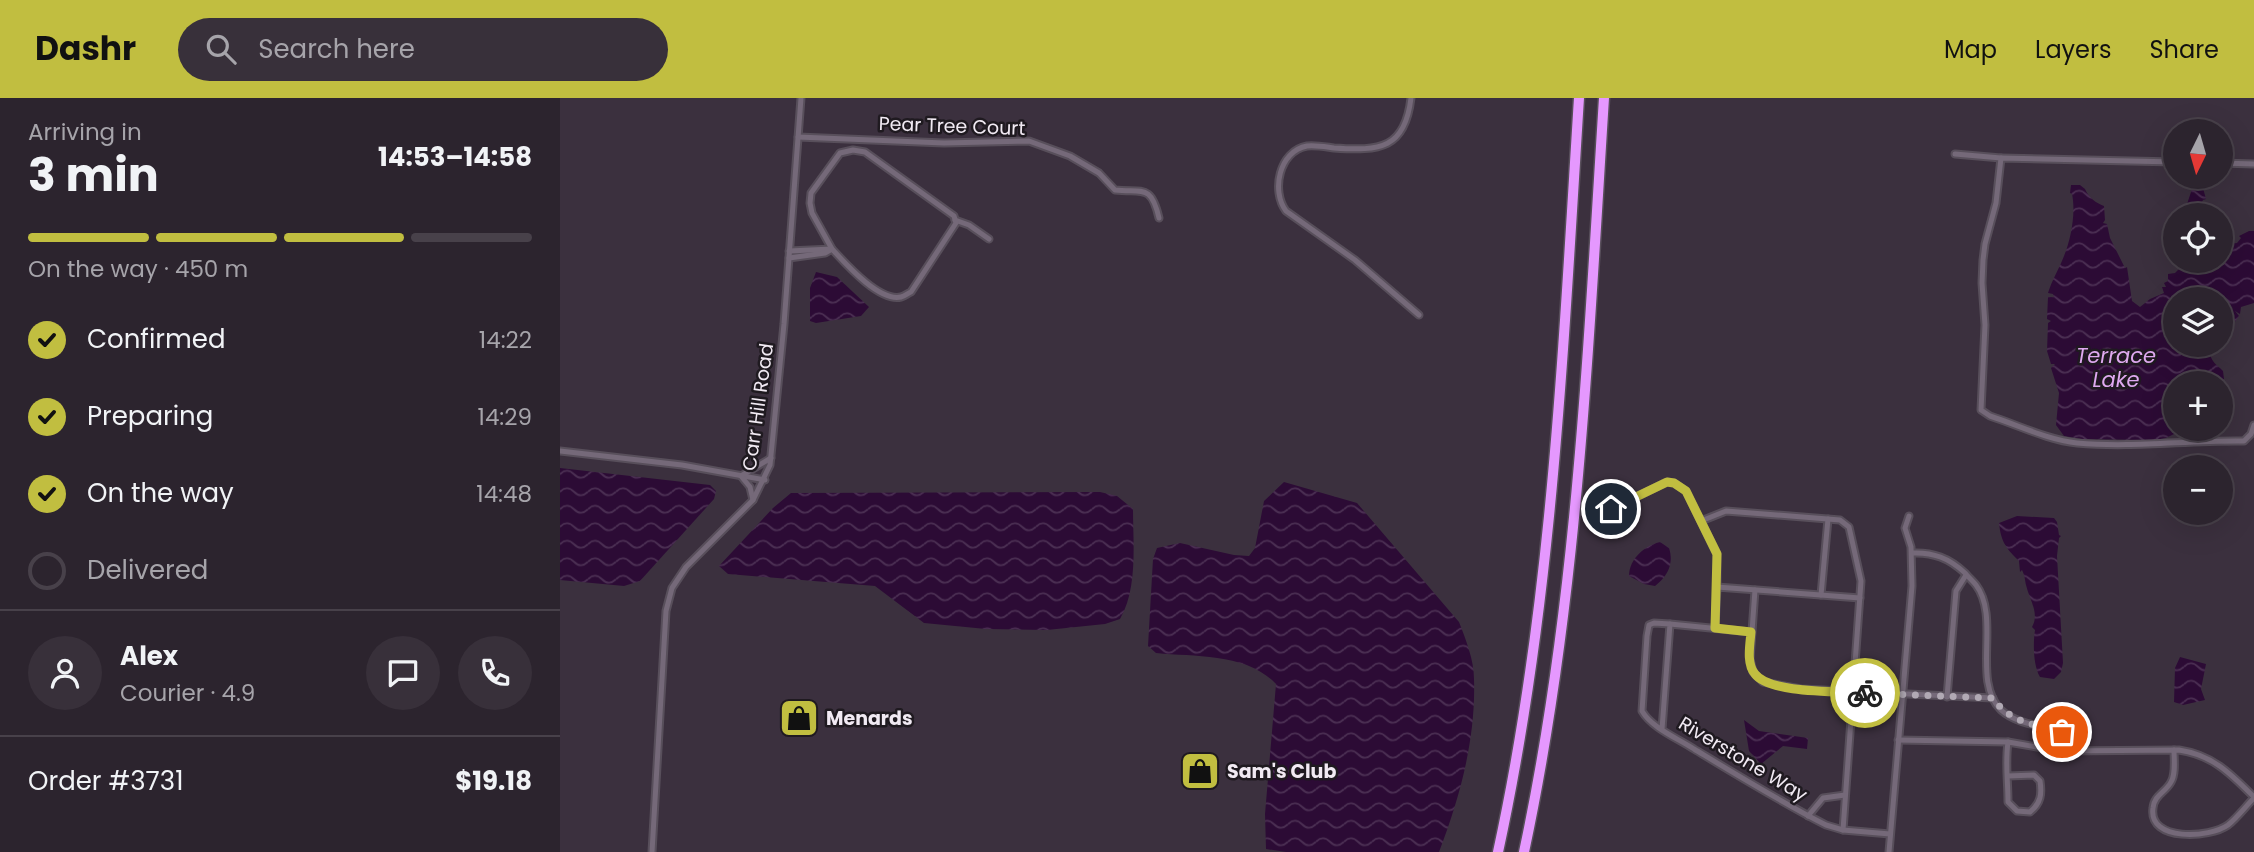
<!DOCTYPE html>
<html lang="en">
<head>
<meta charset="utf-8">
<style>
	:root { --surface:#2c242e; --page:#38303a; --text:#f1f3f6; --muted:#a6a4aa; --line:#48414a; --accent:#c1be40 }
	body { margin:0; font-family:Poppins,sans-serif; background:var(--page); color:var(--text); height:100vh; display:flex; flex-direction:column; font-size:26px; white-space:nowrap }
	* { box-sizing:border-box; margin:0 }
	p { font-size:23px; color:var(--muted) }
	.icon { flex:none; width:38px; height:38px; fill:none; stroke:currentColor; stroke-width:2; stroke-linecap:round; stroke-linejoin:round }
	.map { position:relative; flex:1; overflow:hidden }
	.sheet { display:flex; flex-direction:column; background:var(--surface); width:560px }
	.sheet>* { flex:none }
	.needle { width:46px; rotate:185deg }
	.tools { position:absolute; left:1603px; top:21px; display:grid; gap:14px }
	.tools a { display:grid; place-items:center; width:70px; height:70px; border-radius:50%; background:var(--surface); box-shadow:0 7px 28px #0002,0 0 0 2px var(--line); font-size:35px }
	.pin { position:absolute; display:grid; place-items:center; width:60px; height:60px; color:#fff; margin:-30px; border:4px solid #fff; border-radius:50%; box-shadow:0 2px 7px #0007 }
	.courier { position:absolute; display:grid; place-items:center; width:70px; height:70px; margin:-35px; border:5px solid #c1be40; border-radius:50%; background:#fff; color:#222; box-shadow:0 2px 9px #0007 }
	.overview em { font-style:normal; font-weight:700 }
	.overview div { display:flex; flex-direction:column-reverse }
	.overview { display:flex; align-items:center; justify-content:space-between; height:119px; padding:0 28px }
	h1 { font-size:46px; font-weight:700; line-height:52px }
	.bar { display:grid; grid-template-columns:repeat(4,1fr); gap:10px 7px; align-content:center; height:84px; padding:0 28px }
	.bar i { height:9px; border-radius:5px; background:var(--line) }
	.bar .active { background:var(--accent) }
	.bar p { grid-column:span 4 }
	.line { display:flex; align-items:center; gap:18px; padding:0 28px; border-top:2px solid var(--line) }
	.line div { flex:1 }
	.round { display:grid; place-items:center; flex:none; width:74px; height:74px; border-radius:37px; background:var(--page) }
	ol { padding:0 28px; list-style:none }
	li { display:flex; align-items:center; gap:21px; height:77px }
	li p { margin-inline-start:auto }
	li .icon { padding:7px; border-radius:50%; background:var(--accent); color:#111; stroke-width:4 }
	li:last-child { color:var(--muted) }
	li i { width:38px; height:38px; border:4px solid var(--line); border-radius:50% }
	header { display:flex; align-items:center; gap:42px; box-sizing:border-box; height:98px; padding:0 35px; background:var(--accent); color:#111 }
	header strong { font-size:33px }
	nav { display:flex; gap:38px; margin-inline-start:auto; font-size:24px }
	.search { width:490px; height:63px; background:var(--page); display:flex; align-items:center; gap:18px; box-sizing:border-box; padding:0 24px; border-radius:38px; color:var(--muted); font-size:26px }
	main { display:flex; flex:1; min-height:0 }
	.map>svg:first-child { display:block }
	.water { fill:url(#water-waves) }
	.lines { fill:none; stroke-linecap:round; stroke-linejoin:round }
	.minor-casing { stroke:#584f5b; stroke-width:9 }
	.motorway-casing { stroke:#584f5b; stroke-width:13 }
	.minor { stroke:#756979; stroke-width:5 }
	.motorway { stroke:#e598fe; stroke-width:10 }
	.done { stroke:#b1a9b4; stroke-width:7; stroke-dasharray:0 12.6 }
	.route { stroke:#c1be40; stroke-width:9 }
	.labels { text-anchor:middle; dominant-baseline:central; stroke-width:5; stroke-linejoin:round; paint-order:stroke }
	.street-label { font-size:19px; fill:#f1eaf3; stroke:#1f1a20 }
	.poi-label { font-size:19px; font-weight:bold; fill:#f1eaf3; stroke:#1f1a20; text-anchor:start }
	.water-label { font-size:21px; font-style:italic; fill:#dfa9f0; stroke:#1f1a20 }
</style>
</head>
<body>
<header>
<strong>Dashr</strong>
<div class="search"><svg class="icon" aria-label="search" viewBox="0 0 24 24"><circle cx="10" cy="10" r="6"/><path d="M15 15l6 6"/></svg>Search here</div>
<nav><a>Map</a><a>Layers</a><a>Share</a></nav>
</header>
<main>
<section class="sheet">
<div class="overview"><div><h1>3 min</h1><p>Arriving in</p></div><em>14:53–14:58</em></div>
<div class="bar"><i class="active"></i><i class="active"></i><i class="active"></i><i></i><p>On the way · 450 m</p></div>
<ol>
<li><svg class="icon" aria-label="check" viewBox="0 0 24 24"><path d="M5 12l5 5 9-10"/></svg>Confirmed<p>14:22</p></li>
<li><svg class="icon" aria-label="check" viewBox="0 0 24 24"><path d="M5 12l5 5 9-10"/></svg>Preparing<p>14:29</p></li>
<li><svg class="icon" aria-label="check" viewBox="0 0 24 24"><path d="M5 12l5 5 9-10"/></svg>On the way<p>14:48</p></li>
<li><i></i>Delivered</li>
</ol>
<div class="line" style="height:126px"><a class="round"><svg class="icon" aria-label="person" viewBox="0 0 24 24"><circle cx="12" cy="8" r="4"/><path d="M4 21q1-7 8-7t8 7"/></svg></a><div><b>Alex</b><p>Courier · 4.9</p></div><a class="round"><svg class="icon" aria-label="chat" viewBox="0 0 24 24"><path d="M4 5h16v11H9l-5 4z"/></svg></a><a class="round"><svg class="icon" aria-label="phone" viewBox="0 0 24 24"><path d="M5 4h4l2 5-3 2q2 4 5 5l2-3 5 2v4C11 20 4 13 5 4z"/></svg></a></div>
<div class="line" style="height:91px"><div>Order #3731</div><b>$19.18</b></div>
</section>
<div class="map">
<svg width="1694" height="754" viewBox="0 0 1694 754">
	<defs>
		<pattern id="water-waves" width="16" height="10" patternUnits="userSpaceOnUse" patternTransform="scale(1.75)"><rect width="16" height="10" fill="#2c0b35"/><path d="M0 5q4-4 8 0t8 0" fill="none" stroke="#4b2f53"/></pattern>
	</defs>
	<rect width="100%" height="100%" fill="#3b303e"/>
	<g class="water">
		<polygon points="1636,79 1642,79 1644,82 1643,86 1646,89 1643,90 1646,101 1643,102 1641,106 1645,106 1648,117 1624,117 1625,111 1628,110 1627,106"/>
		<path d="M1511,87H1520L1525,91C1529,100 1536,105 1544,108L1545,122L1543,125L1547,126L1550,140L1565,170L1567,169L1572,203L1580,209L1590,201L1604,195L1602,189H1606L1604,185L1608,183V176L1615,175L1619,171L1617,166L1618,163H1661V143L1668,146L1677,145L1681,140L1679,138L1689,133H1694V205L1681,209L1680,216L1675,213L1679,218L1669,232L1670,236L1661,244V201H1615V247H1658L1651,249C1648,262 1655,265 1663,273L1664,281L1661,286L1615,285V331H1618L1616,335L1606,340L1594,342L1522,341L1504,338L1496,327L1499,295L1491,270L1495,266H1491L1487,253L1488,225L1491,223L1487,221L1488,199H1494L1493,196L1488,195C1492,182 1499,171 1504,158C1511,141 1516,115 1512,96L1510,95Z"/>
		<polygon points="256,174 277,179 309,209 301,218 256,225 250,223 250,190"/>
		<polygon points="0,370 150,387 156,393 154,401 80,483 64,488 0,482"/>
		<path d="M724,384L797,405L899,524C906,542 914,562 914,581C916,641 900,699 879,754H726L706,751L705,716L716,586C687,555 636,559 596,555L588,548L593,461L597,450L620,445L674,457L689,458L695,450L704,403Z"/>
		<path d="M540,394L557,398L573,411C573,446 578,490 560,521L545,526L487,532L426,531L364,525L315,488L168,476L159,468L213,410L231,395Z"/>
		<path d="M1457,418L1494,420L1497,424L1499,437L1501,438L1499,440L1497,458L1503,565L1501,574L1494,581L1480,579C1473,568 1473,544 1475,532L1472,529C1480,515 1469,501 1466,487C1465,483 1465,478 1462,472L1460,474L1459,463C1447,451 1441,445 1439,425Z"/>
		<path d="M1100,444L1109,450C1114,465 1108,478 1095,488L1084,486L1069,478C1069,461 1084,448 1100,444Z"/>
		<polygon points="1620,559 1646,566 1641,591 1645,602 1623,607 1614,604 1615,570"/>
		<polygon points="1184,622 1199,633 1248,640 1247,651 1223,648 1201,666 1189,653"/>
	</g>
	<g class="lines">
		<g class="minor-casing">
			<g id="minor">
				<path d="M851,0C845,51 820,53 774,50C766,49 756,47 747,48C719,53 711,93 726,113L795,162L859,217"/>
				<path d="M238,39L384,45L469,43L510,58L539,75L555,92C582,95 591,85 599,120"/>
				<polyline points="1395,56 1441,60"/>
				<path d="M1615,64L1441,60L1436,105L1425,146L1423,162L1422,185L1425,227L1421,312L1430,318C1458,327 1488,342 1517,345C1573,350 1628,342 1684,343L1691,336L1694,327"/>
				<polyline points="1661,65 1694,66"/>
				<polyline points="395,122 409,127 429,141"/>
				<path d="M229,153L272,151C285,165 319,204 341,199C345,198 348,195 351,194L396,125L394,118L305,54L293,52L280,55L251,95L250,105L252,115L272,151"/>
				<polyline points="229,160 265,155 272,151"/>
				<polyline points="0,353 122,367 205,382"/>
				<polyline points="193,402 190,389 181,378 211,360"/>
				<polyline points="1051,411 1107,384 1114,385 1126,393 1157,456 1157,489"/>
				<polyline points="1141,423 1166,413 1280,422 1289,429 1301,483 1283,732"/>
				<path d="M1352,455C1373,454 1389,460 1405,475C1408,479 1413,483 1416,487C1441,520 1411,583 1441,612C1456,626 1482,628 1502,633"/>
				<polyline points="1195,492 1190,561 1193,574 1203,584 1241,591 1433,600"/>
				<polyline points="1261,497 1268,421"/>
				<polyline points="1110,526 1191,534"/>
				<polyline points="1155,530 1157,489 1300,500"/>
				<polyline points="1387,599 1396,493 1406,477"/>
				<path d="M1102,631L1110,526L1094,525L1089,527L1087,538L1082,613C1092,630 1117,640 1134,651C1177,677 1221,704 1266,727L1283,732L1330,736"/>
				<path d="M1338,642L1448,644L1500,653L1619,652C1653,657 1671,676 1694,699"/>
				<path d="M1448,644C1445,666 1448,682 1448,704L1457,713L1470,714C1481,705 1482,696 1480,683L1474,677L1448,678"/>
				<path d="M1614,652C1614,661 1616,676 1611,684C1606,694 1594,697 1593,710C1588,744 1650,740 1668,727C1677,720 1686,708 1694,700"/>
				<polyline points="1248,718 1263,700 1285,697"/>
				<polyline points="92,754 106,513 112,490 126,469 193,402 210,367 224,226 241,0"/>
				<polyline points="1329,754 1352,488 1351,449 1345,430 1349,418"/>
			</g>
		</g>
		<g class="motorway-casing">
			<g id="motorway">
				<path d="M938,754C992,506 1003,253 1019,0"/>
				<path d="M964,754C1017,506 1028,252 1044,0"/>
			</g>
		</g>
		<use href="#minor" class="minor"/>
		<use href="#motorway" class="motorway"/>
	</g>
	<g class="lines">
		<path class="done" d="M1305,595L1433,600C1449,624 1475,627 1502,634"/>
		<path class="route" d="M1051,411L1107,384L1114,385L1126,393L1157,456L1155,530L1191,534C1190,546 1186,566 1195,576C1210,596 1280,593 1305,595"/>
	</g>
	<defs>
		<g id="shop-square" transform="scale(2.0125)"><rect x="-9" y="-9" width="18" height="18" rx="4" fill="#c1be40" stroke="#1f1a20"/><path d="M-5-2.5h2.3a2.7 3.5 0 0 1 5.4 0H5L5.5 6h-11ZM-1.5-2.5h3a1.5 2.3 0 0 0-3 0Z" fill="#111"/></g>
	</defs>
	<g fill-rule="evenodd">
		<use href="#shop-square" x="239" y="620"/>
		<use href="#shop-square" x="640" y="673"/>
	</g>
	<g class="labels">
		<g class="street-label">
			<text transform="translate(392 28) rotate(2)">Pear Tree Court</text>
			<text transform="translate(198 309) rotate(-82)">Carr Hill Road</text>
			<text transform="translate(1183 661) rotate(31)">Riverstone Way</text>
		</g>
		<g class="poi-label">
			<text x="266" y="620">Menards</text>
			<text x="667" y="673">Sam's Club</text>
		</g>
		<g class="water-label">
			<text x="1556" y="257">Terrace<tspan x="1556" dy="24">Lake</tspan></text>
		</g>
	</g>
</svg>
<div class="tools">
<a><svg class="needle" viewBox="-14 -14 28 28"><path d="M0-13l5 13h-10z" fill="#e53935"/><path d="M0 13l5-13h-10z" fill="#a6a4aa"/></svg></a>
<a><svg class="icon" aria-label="locate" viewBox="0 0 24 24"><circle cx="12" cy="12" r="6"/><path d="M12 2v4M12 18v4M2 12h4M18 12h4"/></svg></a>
<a><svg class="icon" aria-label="layers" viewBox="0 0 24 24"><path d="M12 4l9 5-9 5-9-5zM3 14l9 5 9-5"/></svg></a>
<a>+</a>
<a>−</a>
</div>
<div class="pin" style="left:1502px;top:634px;background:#ea580c"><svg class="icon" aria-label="bag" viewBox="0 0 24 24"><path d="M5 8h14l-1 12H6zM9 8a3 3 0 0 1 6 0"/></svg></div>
<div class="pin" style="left:1051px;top:411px;background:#1f2937"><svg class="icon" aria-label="home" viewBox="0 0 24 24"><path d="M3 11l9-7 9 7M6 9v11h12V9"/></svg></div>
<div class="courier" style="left:1305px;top:595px"><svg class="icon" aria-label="bike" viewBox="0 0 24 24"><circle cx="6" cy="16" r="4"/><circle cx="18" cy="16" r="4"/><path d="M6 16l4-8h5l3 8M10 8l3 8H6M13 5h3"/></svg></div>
</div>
</main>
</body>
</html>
